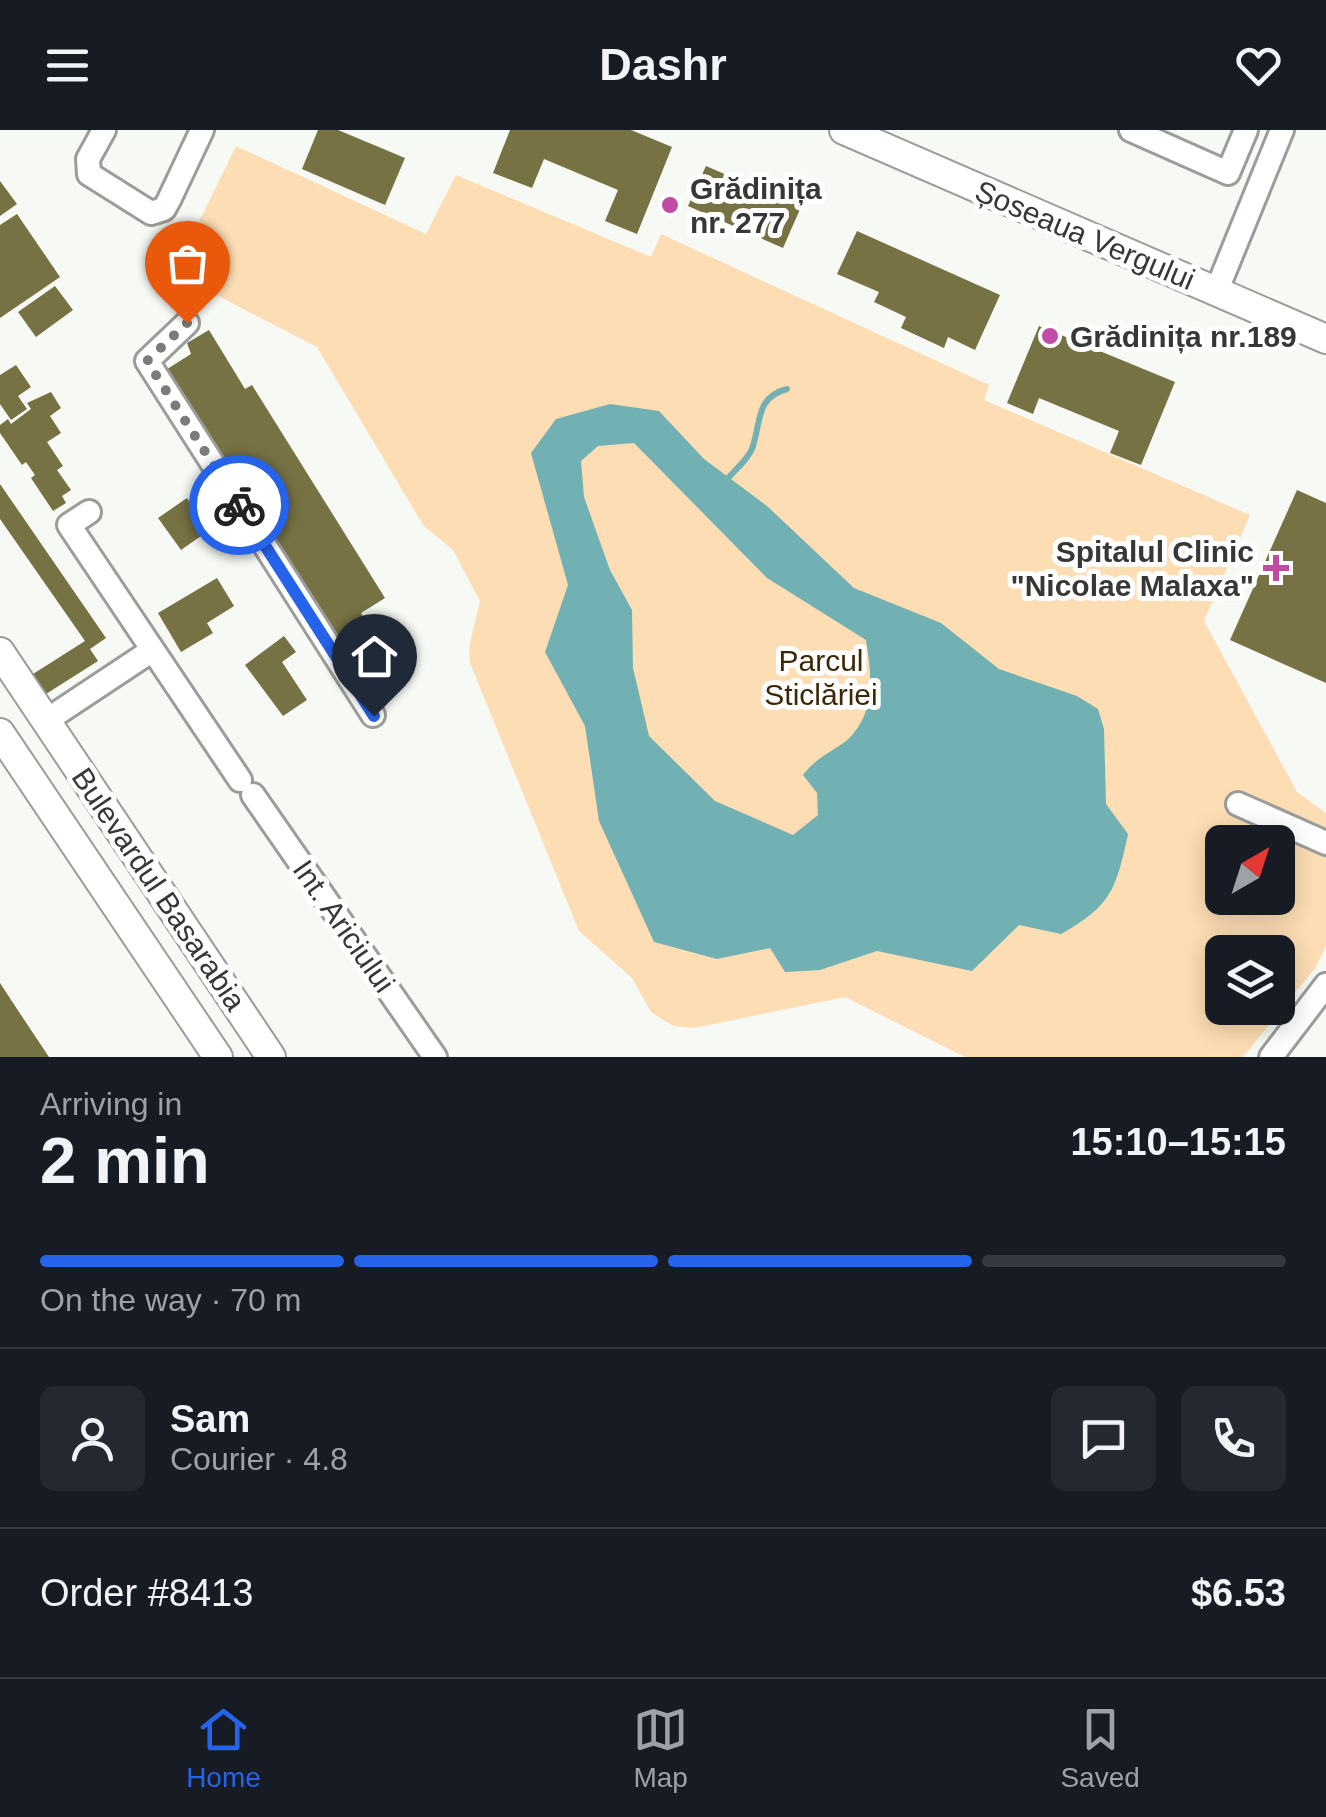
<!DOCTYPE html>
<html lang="en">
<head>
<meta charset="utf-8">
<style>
	:root { --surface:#171b24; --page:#242831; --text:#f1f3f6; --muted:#9ea1a6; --line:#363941; --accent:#2563eb }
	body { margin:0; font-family:Helvetica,sans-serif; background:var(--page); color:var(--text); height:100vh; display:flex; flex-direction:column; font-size:38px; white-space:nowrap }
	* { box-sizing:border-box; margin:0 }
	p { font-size:32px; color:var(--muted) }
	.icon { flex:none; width:55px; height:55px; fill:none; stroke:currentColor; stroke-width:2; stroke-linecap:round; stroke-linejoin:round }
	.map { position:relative; height:927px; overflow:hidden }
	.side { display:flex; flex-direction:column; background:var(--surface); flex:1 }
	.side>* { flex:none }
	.needle { width:65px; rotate:39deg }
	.tools { position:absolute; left:1205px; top:695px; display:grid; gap:20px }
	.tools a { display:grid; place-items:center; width:90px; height:90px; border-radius:15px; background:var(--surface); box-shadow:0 5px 25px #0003; font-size:50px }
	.pin { position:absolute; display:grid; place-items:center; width:85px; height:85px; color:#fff; margin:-102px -42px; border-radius:50% 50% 50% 0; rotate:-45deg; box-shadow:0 0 10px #0007 }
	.pin .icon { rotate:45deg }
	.courier { position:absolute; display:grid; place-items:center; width:100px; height:100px; margin:-50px; border:8px solid #2563eb; border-radius:50%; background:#fff; color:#222; box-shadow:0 2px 12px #0007 }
	.head em { font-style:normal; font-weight:700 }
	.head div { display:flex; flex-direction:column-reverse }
	.head { display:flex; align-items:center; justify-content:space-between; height:170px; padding:0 40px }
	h1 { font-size:65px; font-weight:700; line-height:75px }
	.bar { display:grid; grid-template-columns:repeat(4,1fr); gap:15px 10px; align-content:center; height:120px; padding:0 40px }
	.bar i { height:12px; border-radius:8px; background:var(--line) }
	.bar .current { background:var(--accent) }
	.bar p { grid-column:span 4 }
	.line { display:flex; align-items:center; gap:25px; padding:0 40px; border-top:2px solid var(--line) }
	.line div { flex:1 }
	.round { display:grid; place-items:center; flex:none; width:105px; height:105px; border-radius:15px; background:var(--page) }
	header { display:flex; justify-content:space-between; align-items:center; height:130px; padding:0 40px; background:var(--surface); font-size:45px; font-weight:700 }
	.tabs { display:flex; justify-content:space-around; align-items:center; height:140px; border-top:2px solid var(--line); background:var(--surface); font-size:28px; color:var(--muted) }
	.tabs a { display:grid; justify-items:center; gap:5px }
	.tabs .current { color:var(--accent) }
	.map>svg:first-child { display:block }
	.green { fill:#fdddb4; fill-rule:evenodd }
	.water { fill:#71b0b3; fill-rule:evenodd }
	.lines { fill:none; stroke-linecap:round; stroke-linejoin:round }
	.stream { stroke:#71b0b3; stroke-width:6 }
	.building { fill:#767244 }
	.minor-casing { stroke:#9a9d99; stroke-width:28 }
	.major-casing { stroke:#9a9d99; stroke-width:32 }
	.minor { stroke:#fff; stroke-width:22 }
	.major { stroke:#fff; stroke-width:28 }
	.done { stroke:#7a7c78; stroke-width:10; stroke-dasharray:0 18 }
	.route { stroke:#2563eb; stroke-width:12 }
	.poi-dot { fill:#c04ca5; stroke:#fff; stroke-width:4 }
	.labels { text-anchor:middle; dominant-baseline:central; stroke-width:10; stroke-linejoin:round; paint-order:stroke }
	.poi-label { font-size:30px; font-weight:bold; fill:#373836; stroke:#fff; text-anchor:start }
	.street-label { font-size:30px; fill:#373836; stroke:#fff }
	.park-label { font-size:30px; fill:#3d2705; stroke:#fff }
</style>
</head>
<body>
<header><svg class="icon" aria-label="menu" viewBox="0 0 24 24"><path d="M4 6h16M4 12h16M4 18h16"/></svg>Dashr<svg class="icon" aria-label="heart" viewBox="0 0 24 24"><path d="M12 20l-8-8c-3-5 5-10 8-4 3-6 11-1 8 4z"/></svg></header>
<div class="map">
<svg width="1326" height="927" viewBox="0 0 1326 927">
	<rect width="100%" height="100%" fill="#f6f9f4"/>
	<path class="green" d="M236,16L426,104L456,45L651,127L661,104L989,255L984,270L1250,385L1204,491L1297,662L1326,683V816L1316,837L1243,927H965L845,867L694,898L673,896L651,882L632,848L579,801L470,533L469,517L480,471L453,420L423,395L317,217L174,143ZM1222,712H1278V768H1222ZM1222,822H1278V878H1222Z"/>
	<path class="water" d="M610,274L659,281L704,329L767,376L854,458L941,493L999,539L1077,566L1098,579L1104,599L1106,674L1128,704C1116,760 1111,776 1061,804L1019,795L972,841L877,821L820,840L785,842L770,818L717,829L654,812L599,691L585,596L545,522L568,455L531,323L556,289ZM634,313L767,448L866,510C871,541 876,577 853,604C841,619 821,622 803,645L817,663L818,685L793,705L715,671L649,606L633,538L632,480L610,440L584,367L581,331L598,316Z"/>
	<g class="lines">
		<path class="stream" d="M729,347C737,338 750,327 753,316C761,291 756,267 787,259"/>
	</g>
	<g class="building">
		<polygon points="318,0 338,0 405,28 385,75 302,39"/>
		<polygon points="510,0 631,0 672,17 637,104 605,91 618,60 544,29 532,58 493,43"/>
		<polygon points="706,36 801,77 783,118 688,76"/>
		<polygon points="0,51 17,74 0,86"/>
		<polygon points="17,84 60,147 0,188 0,95"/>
		<polygon points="857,101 1000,165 975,220 948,207 944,218 901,198 906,187 874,172 879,162 837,144"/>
		<polygon points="55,156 73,180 36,207 18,182"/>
		<polygon points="1039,196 1175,252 1141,335 1110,323 1119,301 1039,268 1033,284 1007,273"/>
		<polygon points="209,200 245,259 252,255 385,468 361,483 388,527 365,541 350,517 339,524 164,241 191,224 187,213"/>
		<polygon points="16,235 31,257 18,266 27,279 11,290 0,274 0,245"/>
		<polygon points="51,262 61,278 50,286 61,303 47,312 63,336 57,340 71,360 62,366 66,373 53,381 31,348 35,345 26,332 22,335 0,303 0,295 8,289 11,294 31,279 27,273"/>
		<polygon points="0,354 106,508 90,519 98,531 46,564 33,544 85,511 0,389"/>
		<polygon points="1297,360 1326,373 1326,553 1230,510"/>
		<polygon points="187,368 208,401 181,420 158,388"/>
		<polygon points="217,448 234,476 207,493 213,503 181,522 158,483"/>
		<polygon points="284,506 296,522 282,532 307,570 283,586 245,535"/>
		<polygon points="0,853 21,885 49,927 0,927"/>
	</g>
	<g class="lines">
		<g class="minor-casing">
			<g id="minor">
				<polyline points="104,0 88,29 89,44 151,83 164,79 169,70 202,0"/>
				<polyline points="1131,0 1228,43 1246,0"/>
				<polyline points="1216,162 1282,0"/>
				<polyline points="187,193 147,231 373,585"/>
				<polyline points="89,382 69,395 240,650"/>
				<polyline points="47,590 151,521"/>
				<polyline points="253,665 435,927"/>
				<polyline points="1238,674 1326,713"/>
				<polyline points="1271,927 1326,855"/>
			</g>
		</g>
		<g class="major-casing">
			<g id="major">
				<polyline points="844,0 1326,209"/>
				<polyline points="0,522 271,927"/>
				<polyline points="0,603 218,927"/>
			</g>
		</g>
		<use href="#minor" class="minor"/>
		<use href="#major" class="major"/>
	</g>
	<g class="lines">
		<polyline class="done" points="187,193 147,231 239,375"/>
		<polyline class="route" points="239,375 374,586"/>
	</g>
	<g class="poi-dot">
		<circle cx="670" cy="75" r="10"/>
		<circle cx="1050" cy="206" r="10"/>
		<path d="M1271 423h10v10h10v10h-10v10h-10v-10h-10v-10h10z"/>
	</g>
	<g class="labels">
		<g class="poi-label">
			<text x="690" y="58">Grădinița<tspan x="690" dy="34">nr. 277</tspan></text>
			<text x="1070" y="206">Grădinița nr.189</text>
			<text x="1254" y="421" text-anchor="end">Spitalul Clinic<tspan x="1254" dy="34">"Nicolae Malaxa"</tspan></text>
		</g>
		<g class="street-label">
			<text transform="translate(1085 105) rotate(23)">Șoseaua Vergului</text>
			<text transform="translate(159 759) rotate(56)">Bulevardul Basarabia</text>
			<text transform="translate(344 796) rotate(55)">Int. Ariciului</text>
		</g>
		<g class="park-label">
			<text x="821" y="530">Parcul<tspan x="821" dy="34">Sticlăriei</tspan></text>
		</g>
	</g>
</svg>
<div class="tools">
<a><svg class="needle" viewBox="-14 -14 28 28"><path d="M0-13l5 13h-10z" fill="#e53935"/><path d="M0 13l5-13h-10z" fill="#9ea1a6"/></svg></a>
<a><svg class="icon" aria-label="layers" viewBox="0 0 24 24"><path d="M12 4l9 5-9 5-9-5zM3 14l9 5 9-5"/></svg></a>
</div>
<div class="pin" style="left:187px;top:193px;background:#ea580c"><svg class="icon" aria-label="bag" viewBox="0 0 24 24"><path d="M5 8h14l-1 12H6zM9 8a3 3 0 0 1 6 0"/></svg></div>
<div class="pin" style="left:374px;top:586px;background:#1f2937"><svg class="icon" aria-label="home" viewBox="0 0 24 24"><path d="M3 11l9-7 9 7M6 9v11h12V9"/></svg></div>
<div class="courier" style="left:239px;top:375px"><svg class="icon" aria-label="bike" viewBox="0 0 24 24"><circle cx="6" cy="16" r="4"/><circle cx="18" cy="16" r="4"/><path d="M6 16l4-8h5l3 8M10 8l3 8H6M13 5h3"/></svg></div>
</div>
<section class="side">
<div class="head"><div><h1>2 min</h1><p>Arriving in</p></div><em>15:10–15:15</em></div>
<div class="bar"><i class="current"></i><i class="current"></i><i class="current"></i><i></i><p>On the way · 70 m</p></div>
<div class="line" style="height:180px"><a class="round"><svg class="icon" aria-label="person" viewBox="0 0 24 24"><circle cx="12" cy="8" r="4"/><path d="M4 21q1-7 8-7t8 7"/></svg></a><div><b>Sam</b><p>Courier · 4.8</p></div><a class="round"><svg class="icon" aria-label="chat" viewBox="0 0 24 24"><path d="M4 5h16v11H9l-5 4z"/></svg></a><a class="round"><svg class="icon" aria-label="phone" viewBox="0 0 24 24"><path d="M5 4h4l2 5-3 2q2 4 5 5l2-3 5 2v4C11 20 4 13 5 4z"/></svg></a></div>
<div class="line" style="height:130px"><div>Order #8413</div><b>$6.53</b></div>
</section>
<nav class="tabs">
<a class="current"><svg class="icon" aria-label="home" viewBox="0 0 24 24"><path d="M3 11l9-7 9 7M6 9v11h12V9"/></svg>Home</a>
<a><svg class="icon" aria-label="map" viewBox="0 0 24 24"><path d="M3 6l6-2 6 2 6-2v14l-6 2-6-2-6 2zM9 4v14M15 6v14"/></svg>Map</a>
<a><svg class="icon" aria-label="saved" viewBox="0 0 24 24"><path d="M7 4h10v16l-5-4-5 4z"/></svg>Saved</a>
</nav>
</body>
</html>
